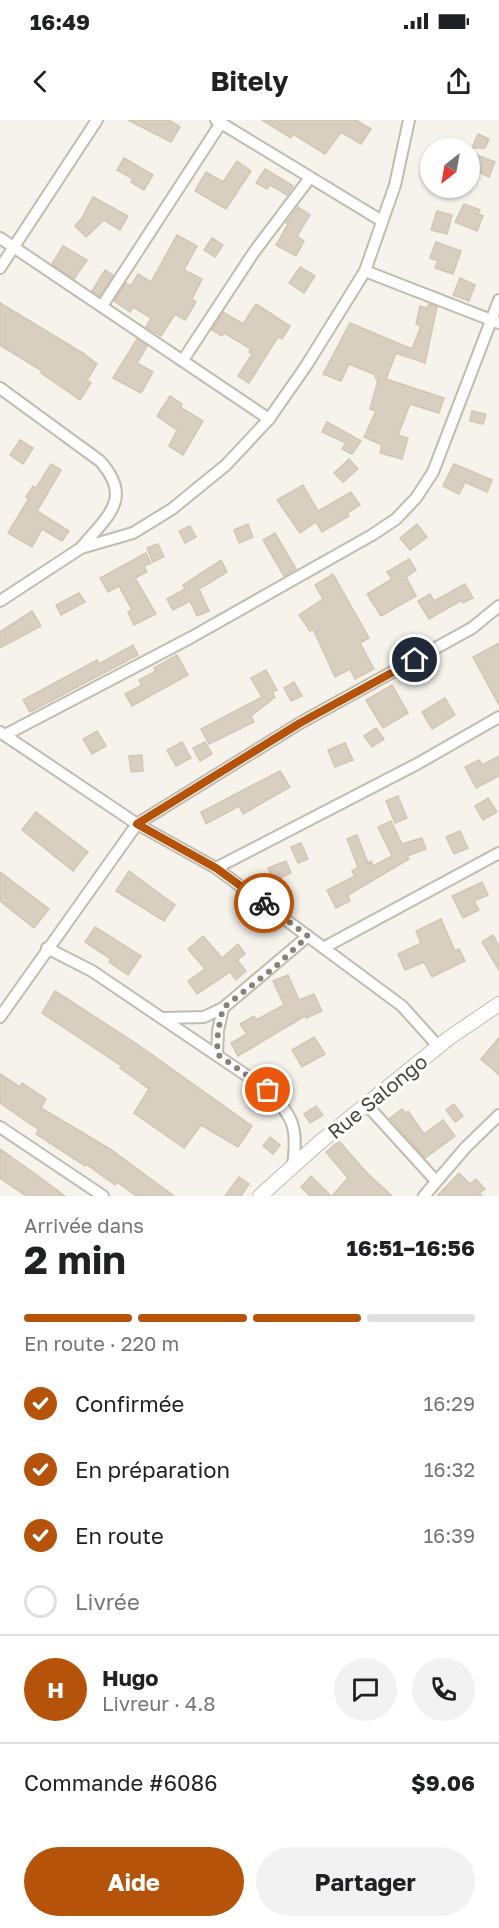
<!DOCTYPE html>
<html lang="fr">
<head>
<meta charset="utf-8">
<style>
	:root { --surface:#fff; --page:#f2f2f2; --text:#202124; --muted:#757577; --line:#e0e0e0; --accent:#b45309 }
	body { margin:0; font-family:"Golos Text",sans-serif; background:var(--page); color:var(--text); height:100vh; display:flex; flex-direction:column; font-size:22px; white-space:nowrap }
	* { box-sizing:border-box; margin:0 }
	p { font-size:20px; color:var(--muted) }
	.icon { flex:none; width:33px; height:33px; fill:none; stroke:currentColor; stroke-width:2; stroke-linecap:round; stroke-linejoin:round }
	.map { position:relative; height:1076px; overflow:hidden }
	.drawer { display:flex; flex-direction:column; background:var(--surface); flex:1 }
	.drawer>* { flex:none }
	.needle { width:39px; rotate:211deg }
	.fabs { position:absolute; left:420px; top:18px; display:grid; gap:12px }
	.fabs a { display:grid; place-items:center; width:60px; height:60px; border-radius:50%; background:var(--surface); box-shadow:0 2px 4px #0004; font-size:30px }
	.pin { position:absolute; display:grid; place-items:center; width:51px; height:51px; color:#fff; margin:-26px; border:3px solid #fff; border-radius:50%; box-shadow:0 2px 6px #0007 }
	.courier { position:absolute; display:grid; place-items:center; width:60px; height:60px; margin:-30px; border:4px solid #b45309; border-radius:50%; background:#fff; color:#222; box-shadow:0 2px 8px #0007 }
	.head em { font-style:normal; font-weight:700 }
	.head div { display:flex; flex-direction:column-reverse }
	.head { display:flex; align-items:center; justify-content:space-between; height:102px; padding:0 24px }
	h1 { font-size:39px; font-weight:700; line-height:45px }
	.bar { display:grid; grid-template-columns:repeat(4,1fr); gap:9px 6px; align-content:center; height:72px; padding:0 24px }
	.bar i { height:8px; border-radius:4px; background:var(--line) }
	.bar .current { background:var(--accent) }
	.bar p { grid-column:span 4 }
	.line { display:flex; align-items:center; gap:15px; padding:0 24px; border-top:2px solid var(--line) }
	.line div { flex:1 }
	.round { display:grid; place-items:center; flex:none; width:63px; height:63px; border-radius:32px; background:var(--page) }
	ol { padding:0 24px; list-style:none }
	li { display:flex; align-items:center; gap:18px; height:66px }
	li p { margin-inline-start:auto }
	li .icon { padding:6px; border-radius:50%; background:var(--accent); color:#fff; stroke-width:4 }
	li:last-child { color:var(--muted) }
	li i { width:33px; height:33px; border:3px solid var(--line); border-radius:50% }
	.primary-button { display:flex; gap:12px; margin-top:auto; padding:12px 24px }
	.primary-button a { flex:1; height:69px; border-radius:36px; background:var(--accent); color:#fff; font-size:24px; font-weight:700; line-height:69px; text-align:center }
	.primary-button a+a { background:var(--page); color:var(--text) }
	.status { display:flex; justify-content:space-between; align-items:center; height:42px; padding:0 30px; background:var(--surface); direction:ltr }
	.status svg { height:16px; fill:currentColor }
	header { display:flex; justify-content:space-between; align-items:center; height:78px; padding:0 24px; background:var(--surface); font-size:27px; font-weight:700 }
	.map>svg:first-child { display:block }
	.building { fill:#d8cfc1; stroke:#d3c7b4; stroke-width:1.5 }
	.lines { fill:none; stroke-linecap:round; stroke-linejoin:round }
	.minor-casing { stroke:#c2bbae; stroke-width:14 }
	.tertiary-casing { stroke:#c2bbae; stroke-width:16 }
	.minor { stroke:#fff; stroke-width:10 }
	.tertiary { stroke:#fff; stroke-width:14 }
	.done { stroke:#878178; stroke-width:6; stroke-dasharray:0 10.8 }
	.route { stroke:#b45309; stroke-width:8 }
	.labels { text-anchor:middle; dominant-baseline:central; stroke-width:6; stroke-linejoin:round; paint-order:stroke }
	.street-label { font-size:20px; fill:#4b4439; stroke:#fff }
</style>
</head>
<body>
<div class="status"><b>16:49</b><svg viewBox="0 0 49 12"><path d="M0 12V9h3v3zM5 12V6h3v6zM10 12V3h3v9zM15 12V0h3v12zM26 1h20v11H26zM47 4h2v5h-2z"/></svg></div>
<header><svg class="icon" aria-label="back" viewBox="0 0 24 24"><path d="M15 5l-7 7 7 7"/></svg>Bitely<svg class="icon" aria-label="share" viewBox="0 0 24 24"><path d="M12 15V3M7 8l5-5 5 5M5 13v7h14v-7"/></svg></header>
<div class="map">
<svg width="499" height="1076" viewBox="0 0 499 1076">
	<rect width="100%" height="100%" fill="#f6f3ec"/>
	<g class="building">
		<polygon points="128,0 169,0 180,7 171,22"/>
		<polygon points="262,0 356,0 371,9 361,24 341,12 325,34 293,14 291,18"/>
		<polygon points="478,14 489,19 485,28 472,28"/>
		<polygon points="477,35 495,42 489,57 472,49"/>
		<polygon points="124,38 153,55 144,70 131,62 133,59 117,50"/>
		<polygon points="237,41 251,51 226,89 195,71 206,52 223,62"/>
		<polygon points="265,49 293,66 287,75 270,65 267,69 256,63"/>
		<polygon points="93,77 128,96 120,110 104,100 86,117 75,106 82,98"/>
		<polygon points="464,84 480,90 478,94 483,96 477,111 455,102"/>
		<polygon points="298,87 310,95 297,116 304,121 296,136 276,125 288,104 286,103"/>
		<polygon points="437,91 452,95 447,114 431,110"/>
		<polygon points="177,115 197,126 184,150 202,159 192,179 196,182 185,200 175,194 161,216 146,207 151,198 133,187 130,192 114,181 126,163 131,166 138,154 151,162"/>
		<polygon points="212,118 223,125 215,137 204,130"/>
		<polygon points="436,122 461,131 453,154 435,148 438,141 430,138"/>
		<polygon points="63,126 87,140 74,159 52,144"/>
		<polygon points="300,147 315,156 304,173 289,163"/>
		<polygon points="105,150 113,155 100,176 92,171"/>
		<polygon points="460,158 475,165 469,181 453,175"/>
		<polygon points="0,183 83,233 97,244 87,260 91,263 80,280 41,253 42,251 0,225"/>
		<polygon points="256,184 290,206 282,219 278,217 249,263 238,256 252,234 249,232 251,229 224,213 222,216 212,210 223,192 243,204"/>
		<polygon points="429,184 437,187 425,243 396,233 386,259 444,278 439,293 410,284 398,315 408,318 402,339 380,333 382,325 364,317 376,291 370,289 378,260 375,258 376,255 349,244 341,261 323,254 350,203 412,229 421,206 416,204 420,186 427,188"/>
		<polygon points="137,219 147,226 137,243 153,252 141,273 113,258"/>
		<polygon points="170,276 182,284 180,287 203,301 183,335 169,326 177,310 157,296"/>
		<polygon points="472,291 486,294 483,304 470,301"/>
		<polygon points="327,302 361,321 352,334 342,329 346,323 322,312"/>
		<polygon points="20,320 33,328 23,344 10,335"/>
		<polygon points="349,339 358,349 343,362 334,353"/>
		<polygon points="51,344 61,350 37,391 69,411 62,421 42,409 32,427 8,413 29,378 26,377 33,366 36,368"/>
		<polygon points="454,344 492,360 487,372 465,362 459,374 443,366"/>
		<polygon points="303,365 318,391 351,372 360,385 347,393 349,396 322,412 316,402 300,413 277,380"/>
		<polygon points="248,404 253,417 239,423 234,410"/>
		<polygon points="417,404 427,417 410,430 400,418"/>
		<polygon points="190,406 196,417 185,423 179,411"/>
		<polygon points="275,413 296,449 284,456 263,420"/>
		<polygon points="158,424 164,437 153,442 147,428"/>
		<polygon points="146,433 151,443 144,446 147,452 135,458 156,494 134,505 128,492 132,490 119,466 108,472 100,458"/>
		<polygon points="409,439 416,450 406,457 416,476 381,496 367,474 392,459 387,452"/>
		<polygon points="221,440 227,452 199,469 209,491 197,496 190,481 173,490 167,479 185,469 183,465"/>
		<polygon points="333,454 369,518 360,523 374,549 355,559 350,549 335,557 313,509 310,511 299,495 323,479 315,465"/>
		<polygon points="465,464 473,478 463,483 462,480 429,499 418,481 430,474 434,481"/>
		<polygon points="79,473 85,482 61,495 56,485"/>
		<polygon points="32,491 41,506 0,528 0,512"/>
		<polygon points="499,523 499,585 473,537"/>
		<polygon points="133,525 138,535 30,592 23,580 97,540 99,544"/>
		<polygon points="177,535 188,555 132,586 125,574 142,565 139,560 156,551 154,548"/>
		<polygon points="266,550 277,570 272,572 275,577 251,596 254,602 209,624 201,609 262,577 251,558"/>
		<polygon points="294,562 302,576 291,581 284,568"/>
		<polygon points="392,565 408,593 383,608 366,580"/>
		<polygon points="445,578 455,595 432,609 422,592"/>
		<polygon points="376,608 384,619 372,627 364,616"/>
		<polygon points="97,611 106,626 92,634 83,619"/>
		<polygon points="182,622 191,638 176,646 167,630"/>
		<polygon points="205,622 212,634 200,641 193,628"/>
		<polygon points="345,623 353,640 335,647 328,630"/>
		<polygon points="142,635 143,651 131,652 129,636"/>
		<polygon points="499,636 499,656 476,668 465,647 479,640 482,645"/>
		<polygon points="280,651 290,667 243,694 239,686 206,704 201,692"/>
		<polygon points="398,676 407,698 395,703 386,681"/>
		<polygon points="488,678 497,692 483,700 475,686"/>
		<polygon points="36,692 88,732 73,751 22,710"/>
		<polygon points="391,701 402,724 422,718 426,729 407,736 409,739 348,775 350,781 336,788 327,770 355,756 352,751 358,747 347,719 357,715 368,743 371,741 373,746 392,736 378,707"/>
		<polygon points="460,711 468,728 454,734 446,717"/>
		<polygon points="301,723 308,739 298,743 291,727"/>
		<polygon points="286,741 291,753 273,761 268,748"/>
		<polygon points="129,751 175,785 164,801 116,771"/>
		<polygon points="0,752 49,789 34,808 0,781"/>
		<polygon points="482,762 488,775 474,781 479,790 463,798 452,776"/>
		<polygon points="441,799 455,831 459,829 465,841 432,857 424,842 405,850 398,834 421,823 416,811"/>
		<polygon points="95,807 141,836 128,855 109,842 111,839 85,822"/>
		<polygon points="493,815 499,826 499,850 482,822"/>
		<polygon points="203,816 222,838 238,824 245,834 237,840 246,851 236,860 230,852 197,874 188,861 205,849 188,829"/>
		<polygon points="288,855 299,880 314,874 322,891 306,898 305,896 238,936 231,923 247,914 240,904 254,896 256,900 284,885 273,861"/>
		<polygon points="55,871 137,924 252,1006 238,1027 201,1005 184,1028 134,993 149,969 120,948 122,946 42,893"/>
		<polygon points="314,917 325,934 302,947 292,930"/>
		<polygon points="499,918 499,955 481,939"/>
		<polygon points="0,954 20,967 22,963 46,979 41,988 110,1029 174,1076 136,1076 117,1062 115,1065 86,1044 85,1046 36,1014 39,1010 0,983"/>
		<polygon points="454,984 463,996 455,1002 446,990"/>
		<polygon points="316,986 323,995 310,1003 304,994"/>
		<polygon points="402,989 405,993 408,991 424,1014 443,1000 455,1016 425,1038 390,998"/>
		<polygon points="270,1017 280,1025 273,1034 263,1026"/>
		<polygon points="339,1021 367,1053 392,1076 332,1076 348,1058 326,1032"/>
		<polygon points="0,1029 34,1053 65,1076 26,1076 0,1058"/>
		<polygon points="459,1053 470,1064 476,1059 485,1069 479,1073 482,1076 437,1076"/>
		<polygon points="311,1056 331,1076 310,1076 301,1067"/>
		<polygon points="239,1057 249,1064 241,1076 225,1076"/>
	</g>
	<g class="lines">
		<g class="minor-casing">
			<g id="minor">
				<polyline points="216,0 382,101"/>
				<polyline points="0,118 269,299"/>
				<polyline points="0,148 97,0"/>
				<polyline points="365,151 499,203"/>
				<polyline points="102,186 221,3"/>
				<polyline points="183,240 254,132 309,59"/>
				<path d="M0,268L100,341C134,379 107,396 81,428"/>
				<polyline points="0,481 81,428 133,413 172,389 226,345 269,299 306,246 365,151 395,65 409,0"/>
				<polyline points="0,612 137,704 216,748 402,886 438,926"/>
				<polyline points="5,615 190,518 372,415 396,399 416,378 433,352 499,180"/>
				<polyline points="216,748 417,644 499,597"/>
				<polyline points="325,827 499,733"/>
				<path d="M47,828L92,851L268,970C294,998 298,1007 293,1046"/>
				<polyline points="0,897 137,704 300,603 472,508 499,486"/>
				<polyline points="163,898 204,897 223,888 308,816"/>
				<polyline points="217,935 218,911 223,888"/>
				<polyline points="366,984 436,1061"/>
				<polyline points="0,1007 103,1076"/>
				<polyline points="424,1076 466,1027 499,995"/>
			</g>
		</g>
		<g class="tertiary-casing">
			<polyline id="tertiary" points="260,1076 320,1022 449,918 499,884"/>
		</g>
		<use href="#minor" class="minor"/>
		<use href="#tertiary" class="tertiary"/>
	</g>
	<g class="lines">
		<polyline class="done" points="264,783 308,816 275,847 223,888 218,911 217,934 268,970"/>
		<polyline class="route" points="264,783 216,748 137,704 300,603 415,540"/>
	</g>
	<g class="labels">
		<g class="street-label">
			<text transform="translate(377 976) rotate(-39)">Rue Salongo</text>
		</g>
	</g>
</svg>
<div class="fabs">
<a><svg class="needle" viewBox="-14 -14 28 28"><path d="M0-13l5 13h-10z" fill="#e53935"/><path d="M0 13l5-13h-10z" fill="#757577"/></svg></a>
</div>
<div class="pin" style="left:268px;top:970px;background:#ea580c"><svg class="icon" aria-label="bag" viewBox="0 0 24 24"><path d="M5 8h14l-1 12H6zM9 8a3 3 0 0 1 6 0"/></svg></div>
<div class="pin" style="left:415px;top:540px;background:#1f2937"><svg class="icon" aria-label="home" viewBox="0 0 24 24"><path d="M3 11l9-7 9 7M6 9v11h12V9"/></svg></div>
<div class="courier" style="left:264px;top:783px"><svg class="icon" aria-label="bike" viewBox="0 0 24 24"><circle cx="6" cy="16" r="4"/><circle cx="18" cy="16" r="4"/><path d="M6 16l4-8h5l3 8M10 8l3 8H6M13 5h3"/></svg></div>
</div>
<section class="drawer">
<div class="head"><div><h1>2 min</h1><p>Arrivée dans</p></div><em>16:51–16:56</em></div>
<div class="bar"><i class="current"></i><i class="current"></i><i class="current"></i><i></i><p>En route · 220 m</p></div>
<ol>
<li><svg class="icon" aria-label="check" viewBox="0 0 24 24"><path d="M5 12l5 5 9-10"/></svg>Confirmée<p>16:29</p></li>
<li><svg class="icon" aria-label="check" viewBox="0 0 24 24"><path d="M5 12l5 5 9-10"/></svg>En préparation<p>16:32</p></li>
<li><svg class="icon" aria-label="check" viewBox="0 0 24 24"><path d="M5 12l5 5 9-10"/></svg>En route<p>16:39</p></li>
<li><i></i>Livrée</li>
</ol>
<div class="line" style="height:108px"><b class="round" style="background:var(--accent);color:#fff">H</b><div><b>Hugo</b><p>Livreur · 4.8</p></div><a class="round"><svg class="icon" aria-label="chat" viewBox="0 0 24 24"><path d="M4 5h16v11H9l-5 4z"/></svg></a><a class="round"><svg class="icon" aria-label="phone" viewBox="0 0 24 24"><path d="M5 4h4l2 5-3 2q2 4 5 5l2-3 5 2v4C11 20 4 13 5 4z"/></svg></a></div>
<div class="line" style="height:78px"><div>Commande #6086</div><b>$9.06</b></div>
<div class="primary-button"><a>Aide</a><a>Partager</a></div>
</section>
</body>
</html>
